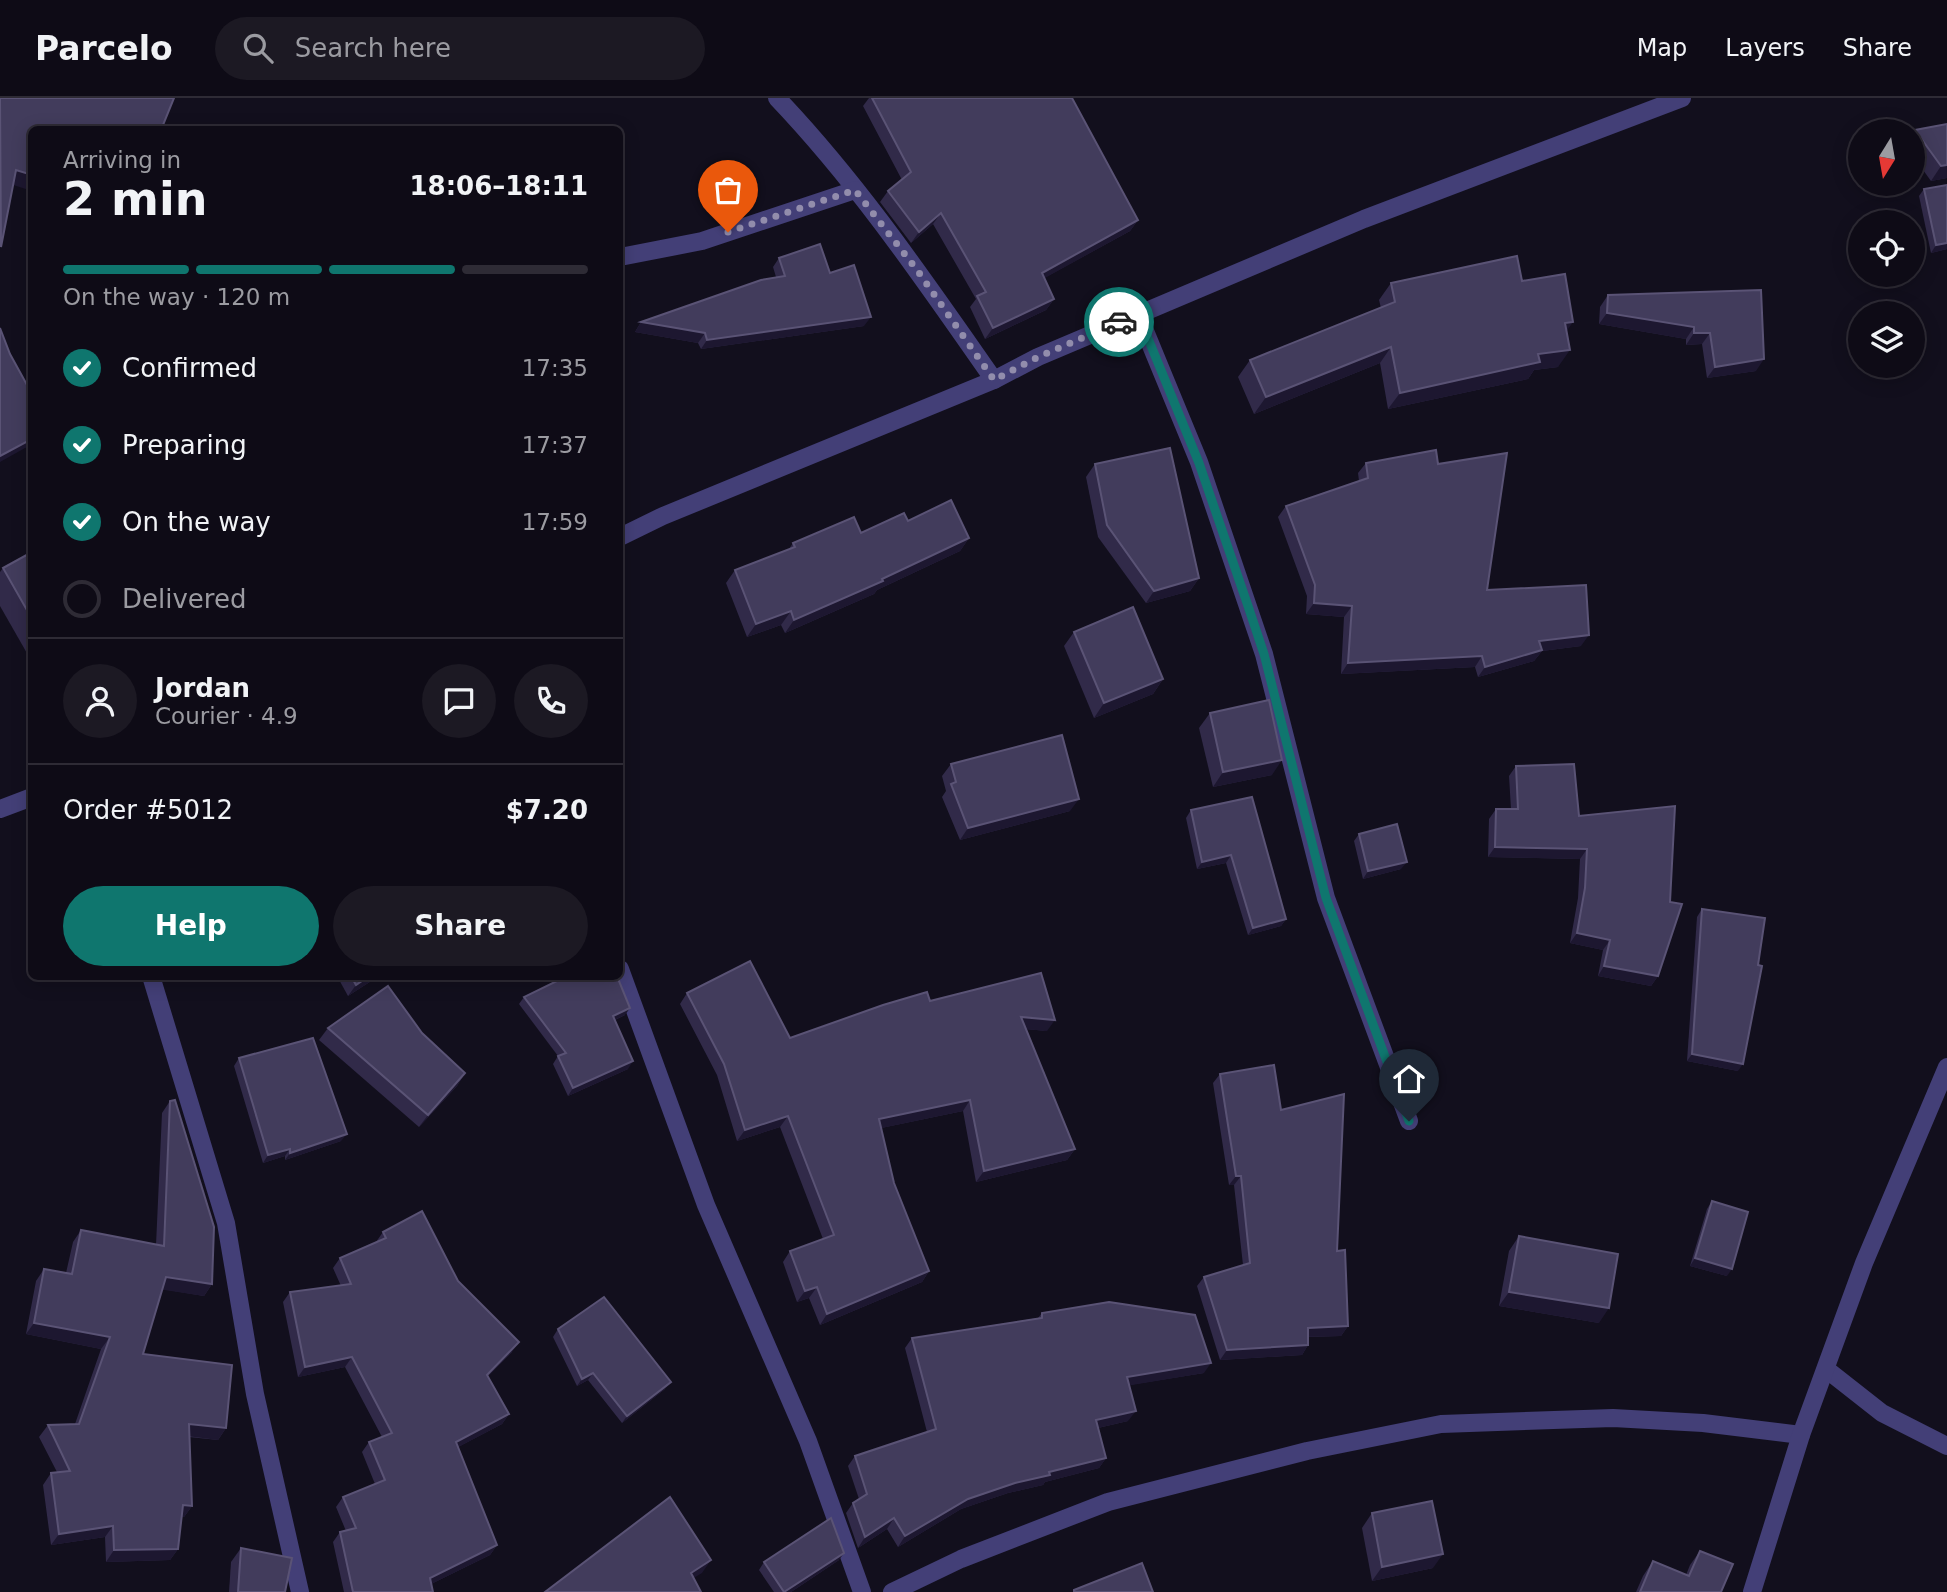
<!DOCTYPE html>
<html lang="en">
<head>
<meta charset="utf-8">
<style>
	:root { --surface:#0e0b16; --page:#1c1923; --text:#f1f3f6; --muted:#9b9ba1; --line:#2e2b35; --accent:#0f766e }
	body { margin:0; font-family:"DejaVu Sans",sans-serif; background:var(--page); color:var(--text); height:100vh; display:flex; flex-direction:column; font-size:26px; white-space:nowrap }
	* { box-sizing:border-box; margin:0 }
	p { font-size:23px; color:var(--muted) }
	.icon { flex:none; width:38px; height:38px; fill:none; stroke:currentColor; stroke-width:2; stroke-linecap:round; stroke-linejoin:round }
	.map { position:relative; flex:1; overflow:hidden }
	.drawer { position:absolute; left:28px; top:28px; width:595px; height:854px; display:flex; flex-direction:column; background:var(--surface); border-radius:10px; box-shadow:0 4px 18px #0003,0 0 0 2px var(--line) }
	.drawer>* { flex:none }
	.needle { width:46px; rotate:191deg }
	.controls { position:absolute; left:1848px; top:21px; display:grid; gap:14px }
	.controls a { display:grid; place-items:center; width:77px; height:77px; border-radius:50%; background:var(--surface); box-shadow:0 4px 18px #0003,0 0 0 2px var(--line); font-size:35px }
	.pin { position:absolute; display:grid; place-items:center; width:60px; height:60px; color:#fff; margin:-72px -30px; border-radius:50% 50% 50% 0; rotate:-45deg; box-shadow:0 0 7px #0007 }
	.pin .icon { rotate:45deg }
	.courier { position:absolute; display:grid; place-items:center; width:70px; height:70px; margin:-35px; border:5px solid #0f766e; border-radius:50%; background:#fff; color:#222; box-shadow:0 2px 9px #0007 }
	.summary em { font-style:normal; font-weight:700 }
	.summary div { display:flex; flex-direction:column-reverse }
	.summary { display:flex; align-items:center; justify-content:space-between; height:119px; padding:0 35px }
	h1 { font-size:46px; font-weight:700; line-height:52px }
	.bar { display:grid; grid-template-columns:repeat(4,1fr); gap:10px 7px; align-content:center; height:84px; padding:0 35px }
	.bar i { height:9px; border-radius:5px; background:var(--line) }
	.bar .active { background:var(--accent) }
	.bar p { grid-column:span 4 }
	.line { display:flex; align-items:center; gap:18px; padding:0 35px; border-top:2px solid var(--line) }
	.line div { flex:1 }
	.round { display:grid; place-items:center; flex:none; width:74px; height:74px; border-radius:37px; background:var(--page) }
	ol { padding:0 35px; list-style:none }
	li { display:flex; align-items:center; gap:21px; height:77px }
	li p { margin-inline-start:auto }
	li .icon { padding:7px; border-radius:50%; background:var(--accent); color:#fff; stroke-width:4 }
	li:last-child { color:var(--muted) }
	li i { width:38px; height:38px; border:4px solid var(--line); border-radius:50% }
	.button { display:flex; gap:14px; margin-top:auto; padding:14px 35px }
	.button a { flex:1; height:80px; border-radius:42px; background:var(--accent); color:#fff; font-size:28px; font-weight:700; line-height:80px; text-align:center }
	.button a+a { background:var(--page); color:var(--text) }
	header { display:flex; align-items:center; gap:42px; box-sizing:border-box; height:98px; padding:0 35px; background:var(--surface); border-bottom:2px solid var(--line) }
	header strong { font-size:33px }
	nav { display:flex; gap:38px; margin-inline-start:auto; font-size:24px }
	.search { width:490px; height:63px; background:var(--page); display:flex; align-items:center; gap:18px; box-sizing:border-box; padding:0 24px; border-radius:38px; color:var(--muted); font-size:26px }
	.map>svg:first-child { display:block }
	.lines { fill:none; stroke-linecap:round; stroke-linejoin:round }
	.minor { stroke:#433f77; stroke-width:18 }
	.wall { fill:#312a49 }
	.shaded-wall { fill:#1d1730 }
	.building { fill:#423c5c; stroke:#5a5375; stroke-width:2 }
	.done { stroke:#928dac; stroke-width:7; stroke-dasharray:0 12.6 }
	.route { stroke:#0f766e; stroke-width:9 }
</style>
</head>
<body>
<header>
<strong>Parcelo</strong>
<div class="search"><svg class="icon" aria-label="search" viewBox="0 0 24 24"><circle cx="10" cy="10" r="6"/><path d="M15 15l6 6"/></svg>Search here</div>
<nav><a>Map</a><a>Layers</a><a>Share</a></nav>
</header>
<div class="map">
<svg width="1947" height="1494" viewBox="0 0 1947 1494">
	<rect width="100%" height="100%" fill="#120f1d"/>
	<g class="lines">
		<g class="minor">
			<path d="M777,0C859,86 926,185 994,282"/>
			<polyline points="620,159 702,143 855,92"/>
			<polyline points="1138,216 1199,364 1264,556 1326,800 1409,1023"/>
			<polyline points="620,439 663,418 994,282 1038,259 1364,121 1682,0"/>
			<polyline points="0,711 32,699"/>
			<polyline points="620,871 706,1107 808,1343 862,1494"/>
			<polyline points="151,878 226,1125 255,1296 300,1494"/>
			<polyline points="1826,1271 1882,1315 1947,1348"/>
			<polyline points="892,1494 961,1461 1108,1404 1307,1353 1441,1326 1613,1320 1703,1325 1801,1337"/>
			<polyline points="1752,1494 1801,1337 1864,1165 1947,969"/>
		</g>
	</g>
	<g class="wall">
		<polygon points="869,0 1072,0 1138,122 1130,133 1044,180 1054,201 1046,212 985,241 970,209 976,201 933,126 911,145 880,104 888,93 902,82 863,8"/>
		<polygon points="1947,26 1947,80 1931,83 1913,58 1913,35 1915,32"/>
		<polygon points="1924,91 1947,151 1931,155 1919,98"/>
		<polygon points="779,160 830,175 864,228 701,251 698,245 635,234 641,224 776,179 773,169"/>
		<polygon points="1522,183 1566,233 1558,269 1534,272 1528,281 1388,311 1380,265 1254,316 1238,279 1250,262 1381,210 1379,202 1391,185"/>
		<polygon points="1761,192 1756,273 1707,280 1702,246 1686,247 1686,241 1599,226 1600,209 1608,197"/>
		<polygon points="1366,365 1438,366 1487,492 1581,548 1542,553 1534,563 1478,579 1475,569 1341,576 1344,519 1306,516 1307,498 1278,419 1286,408 1359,383 1358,375"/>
		<polygon points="1095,366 1199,480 1190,493 1146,505 1098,439 1086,379"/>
		<polygon points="908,423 969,440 960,453 877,492 874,496 785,535 781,527 747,539 726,485 735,472 789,451 793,445 861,435"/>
		<polygon points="32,454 32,564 0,508 0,474 3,470"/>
		<polygon points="1074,534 1163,581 1153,596 1094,620 1064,548"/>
		<polygon points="1210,615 1272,677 1213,689 1199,630"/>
		<polygon points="951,666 1070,713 960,742 942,699 946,693 942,678"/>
		<polygon points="1516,668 1579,718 1658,878 1651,888 1598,878 1603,852 1570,845 1578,800 1580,761 1488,759 1489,721 1496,711 1511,711 1509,678"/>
		<polygon points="1252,699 1286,821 1281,828 1248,837 1226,765 1197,771 1186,720 1191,712"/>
		<polygon points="1359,736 1401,771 1363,781 1354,743"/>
		<polygon points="1702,811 1738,973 1687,963 1697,819"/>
		<polygon points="337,878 379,878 348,898"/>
		<polygon points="687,895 790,940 930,903 1047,933 1026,931 1075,1051 1067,1062 976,1084 963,1013 881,1030 894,1085 929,1173 922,1184 820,1227 809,1200 797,1204 783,1164 790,1153 823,1141 780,1029 737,1043 717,977 680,906"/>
		<polygon points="524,899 625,917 615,922 628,971 568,998 553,966 558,958 519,906"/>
		<polygon points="328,930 422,935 465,975 457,988 419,1029 319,942"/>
		<polygon points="239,960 341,1043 285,1062 285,1058 263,1065 234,968"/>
		<polygon points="1220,976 1281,1012 1337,1153 1348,1228 1341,1238 1308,1239 1308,1247 1302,1257 1220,1262 1197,1188 1204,1179 1243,1167 1234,1087 1229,1087 1213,985"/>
		<polygon points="170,1003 212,1186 204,1198 162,1191 143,1256 226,1330 218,1342 189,1339 192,1408 184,1419 182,1419 178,1451 170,1462 106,1464 105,1439 51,1447 43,1387 51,1375 57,1374 39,1339 48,1327 75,1326 101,1251 26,1236 36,1183 44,1171 66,1175 73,1144 81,1132 156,1147 162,1015"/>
		<polygon points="1712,1103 1727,1178 1690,1168 1707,1111"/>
		<polygon points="383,1134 458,1183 512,1254 488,1278 509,1316 502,1326 458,1349 497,1447 490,1457 431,1486 433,1494 344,1494 333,1444 340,1434 346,1433 336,1409 343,1399 375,1386 362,1354 369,1344 382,1339 345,1269 298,1279 283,1204 290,1194 341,1188 333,1170 340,1160 376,1144"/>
		<polygon points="1519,1138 1599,1225 1499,1208 1509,1153"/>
		<polygon points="1042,1215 1204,1275 1129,1287 1128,1323 1098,1330 1106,1360 1099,1370 1045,1384 1043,1387 1008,1395 961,1411 898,1449 887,1431 858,1450 846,1415 853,1405 859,1401 848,1368 855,1358 927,1334 905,1250 912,1240 1038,1220"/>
		<polygon points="558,1231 665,1291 622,1325 588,1282 577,1288 553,1239"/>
		<polygon points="1372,1415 1433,1470 1372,1483 1362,1430"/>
		<polygon points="241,1450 285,1494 229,1494 231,1464"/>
		<polygon points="1700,1453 1721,1494 1636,1494 1643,1478 1653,1463 1686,1477 1690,1467"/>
		<polygon points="839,1462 791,1494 774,1494 759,1472 764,1464"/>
	</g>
	<g class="shaded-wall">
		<polygon points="1947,67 1947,80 1931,83 1941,68"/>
		<polygon points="16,72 32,77 32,93 7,85"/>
		<polygon points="941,115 933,126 911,145 919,134"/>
		<polygon points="1138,122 1130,133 1034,186 1042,175"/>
		<polygon points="1947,145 1947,151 1931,155 1936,147"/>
		<polygon points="1054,201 1046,212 985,241 993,230"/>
		<polygon points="1607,215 1694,229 1686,241 1599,226"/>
		<polygon points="871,219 864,228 701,251 707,242"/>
		<polygon points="641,224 705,235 698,245 635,234"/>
		<polygon points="1573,224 1561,241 1565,225"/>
		<polygon points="1694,235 1710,235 1702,246 1686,247"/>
		<polygon points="1391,249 1380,265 1254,316 1266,299"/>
		<polygon points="1570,252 1558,269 1534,272 1528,281 1388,311 1400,295 1538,256"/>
		<polygon points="1764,261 1756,273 1707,280 1715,269"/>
		<polygon points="32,341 32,348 25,350 0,364 0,358"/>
		<polygon points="969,440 960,453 877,492 874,496 785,535 794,522"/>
		<polygon points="1199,480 1190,493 1146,505 1154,493"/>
		<polygon points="1314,505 1352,508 1344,519 1306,516"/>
		<polygon points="791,513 781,527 747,539 756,526"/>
		<polygon points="1589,537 1581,548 1542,553 1534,563 1478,579 1485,569 1539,543"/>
		<polygon points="1482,558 1475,569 1341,576 1348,565"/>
		<polygon points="1163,581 1153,596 1094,620 1104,605"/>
		<polygon points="1282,662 1272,677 1213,689 1223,674"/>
		<polygon points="1079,701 1070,713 960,742 968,730"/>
		<polygon points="1495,749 1587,751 1580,761 1488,759"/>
		<polygon points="1231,757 1226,765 1197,771 1202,764"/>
		<polygon points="1407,764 1401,771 1363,781 1368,773"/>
		<polygon points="1286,821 1281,828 1248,837 1253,830"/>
		<polygon points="1577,835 1610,842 1603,852 1570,845"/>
		<polygon points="1604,868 1658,878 1651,888 1598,878"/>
		<polygon points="369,878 379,878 348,898 356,887"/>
		<polygon points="630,910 625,917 608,925 613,918"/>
		<polygon points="1021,919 1055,922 1047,933 1013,930"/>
		<polygon points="1692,956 1743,966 1738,973 1687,963"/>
		<polygon points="633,963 628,971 568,998 573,990"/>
		<polygon points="465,975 457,988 419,1029 428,1017"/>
		<polygon points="970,1002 963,1013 872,1032 879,1021"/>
		<polygon points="788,1018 780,1029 737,1043 745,1032"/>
		<polygon points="347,1036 341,1043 285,1062 290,1055"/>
		<polygon points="290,1051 285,1058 263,1065 268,1057"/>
		<polygon points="1075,1051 1067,1062 976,1084 984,1073"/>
		<polygon points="1236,1078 1241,1078 1234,1087 1229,1087"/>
		<polygon points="1695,1160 1732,1171 1727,1178 1690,1168"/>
		<polygon points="929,1173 922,1184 820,1227 827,1216"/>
		<polygon points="166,1179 212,1186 204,1198 158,1191"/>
		<polygon points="817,1189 809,1200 797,1204 805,1193"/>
		<polygon points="1509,1194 1609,1210 1599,1225 1499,1208"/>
		<polygon points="34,1225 110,1239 101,1251 26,1236"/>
		<polygon points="1348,1228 1341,1238 1301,1239 1308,1230"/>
		<polygon points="519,1244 512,1254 480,1287 487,1277"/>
		<polygon points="1308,1247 1302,1257 1220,1262 1227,1252"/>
		<polygon points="352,1259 345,1269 298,1279 305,1269"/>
		<polygon points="1211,1265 1204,1275 1120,1289 1127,1279"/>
		<polygon points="593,1275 588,1282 577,1288 582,1281"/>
		<polygon points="671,1284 665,1291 622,1325 627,1318"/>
		<polygon points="1136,1313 1128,1323 1089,1332 1096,1322"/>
		<polygon points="509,1316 502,1326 449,1354 456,1344"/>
		<polygon points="189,1326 226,1330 218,1342 180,1337"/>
		<polygon points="1106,1360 1099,1370 1045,1384 1043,1387 1008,1395 961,1411 898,1449 905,1438 968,1401 1049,1374"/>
		<polygon points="183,1407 192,1408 184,1419 175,1418"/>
		<polygon points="894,1420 887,1431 858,1450 865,1439"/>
		<polygon points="113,1428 105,1439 51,1447 59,1436"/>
		<polygon points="497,1447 490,1457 423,1490 430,1480"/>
		<polygon points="178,1451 170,1462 106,1464 114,1452"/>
		<polygon points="844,1455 839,1462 791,1494 785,1494"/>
		<polygon points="1443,1456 1433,1470 1372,1483 1382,1469"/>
		<polygon points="711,1462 702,1475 682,1487 691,1475"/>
	</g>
	<g class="building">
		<polygon points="0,0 174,0 161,32 32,32 32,77 16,72 1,149"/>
		<polygon points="872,0 1072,0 1138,122 1042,175 1054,201 993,230 977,198 986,194 941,115 919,134 888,93 911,74"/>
		<polygon points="1947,26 1947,67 1941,68 1915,32"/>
		<polygon points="1947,87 1947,145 1936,147 1924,91"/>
		<polygon points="820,146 830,175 854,167 871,219 707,242 705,235 641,224 761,182 785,178 779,160"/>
		<polygon points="1517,158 1522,183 1565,176 1573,224 1565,225 1570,252 1538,256 1540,264 1400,295 1391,249 1266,299 1250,262 1395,204 1391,185"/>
		<polygon points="1761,192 1764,261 1715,269 1710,235 1694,235 1694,229 1607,215 1608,197"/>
		<polygon points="0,230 10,256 32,296 32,341 0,358"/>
		<polygon points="1170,350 1199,480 1154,493 1107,427 1095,366"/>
		<polygon points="1436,352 1438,366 1507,355 1487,492 1586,487 1589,537 1539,543 1542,552 1485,569 1482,558 1348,565 1352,508 1314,505 1315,487 1286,408 1368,380 1366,365"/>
		<polygon points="951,402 969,440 882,481 883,483 794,522 791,513 756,526 735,472 795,449 793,445 854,419 861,435 904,415 908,423"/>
		<polygon points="32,454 32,521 3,470"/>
		<polygon points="1133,509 1163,581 1104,605 1074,534"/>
		<polygon points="1269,602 1282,662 1223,674 1210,615"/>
		<polygon points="1062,637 1079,701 968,730 951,686 956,684 951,666"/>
		<polygon points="1574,666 1579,718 1675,708 1670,804 1682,806 1658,878 1604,868 1610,842 1577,835 1585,790 1587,751 1495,749 1496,711 1518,711 1516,668"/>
		<polygon points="1252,699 1286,821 1253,830 1231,757 1202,764 1191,712"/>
		<polygon points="1397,726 1407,764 1368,773 1359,736"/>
		<polygon points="1702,811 1765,820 1758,867 1762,868 1743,966 1692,956"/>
		<polygon points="750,863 790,940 883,907 927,894 930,903 1041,875 1055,922 1021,919 1075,1051 984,1073 970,1002 879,1021 894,1085 929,1173 827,1216 817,1189 805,1193 790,1153 834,1137 788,1018 745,1032 724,966 687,895"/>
		<polygon points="351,878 369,878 356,887"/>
		<polygon points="567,878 617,878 630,910 613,918 633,963 573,990 558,958 566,955 524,899"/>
		<polygon points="388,888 422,935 465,975 428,1017 328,930"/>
		<polygon points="313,940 347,1036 290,1055 290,1051 268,1057 239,960"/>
		<polygon points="1274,967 1281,1012 1344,996 1337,1153 1345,1152 1348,1228 1308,1230 1308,1247 1227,1252 1204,1179 1250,1165 1241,1078 1236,1078 1220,976"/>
		<polygon points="175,1002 214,1129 212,1186 166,1179 143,1256 232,1267 226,1330 189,1326 192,1408 183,1407 178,1451 114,1452 113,1428 59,1436 51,1375 70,1373 48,1327 79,1326 110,1239 34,1225 44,1171 72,1176 81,1132 164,1148 170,1003"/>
		<polygon points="1712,1103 1748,1114 1732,1171 1695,1160"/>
		<polygon points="422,1113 458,1183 519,1244 487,1277 509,1316 456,1344 497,1447 430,1480 433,1494 353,1494 340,1434 356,1430 343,1399 385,1382 369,1344 392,1335 352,1259 305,1269 290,1194 351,1186 340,1160 386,1140 383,1134"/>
		<polygon points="1519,1138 1618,1156 1609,1210 1509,1194"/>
		<polygon points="604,1199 671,1284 627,1318 593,1275 582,1281 558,1231"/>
		<polygon points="1109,1204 1195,1217 1211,1265 1127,1279 1136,1313 1096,1322 1106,1360 1049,1374 1050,1377 1015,1385 968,1401 905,1438 894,1420 865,1439 853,1405 867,1396 855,1358 936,1331 912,1240 1042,1220 1042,1215"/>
		<polygon points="670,1399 711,1462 691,1475 701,1494 545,1494"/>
		<polygon points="1432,1403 1443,1456 1382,1469 1372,1415"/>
		<polygon points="831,1420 844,1455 784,1494 764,1464"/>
		<polygon points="241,1450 292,1460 285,1494 238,1494"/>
		<polygon points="1700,1453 1733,1466 1721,1494 1640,1494 1653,1463 1689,1478"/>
		<polygon points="1142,1465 1153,1494 1074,1494 1074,1492"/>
	</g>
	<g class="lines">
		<polyline class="done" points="728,134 855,92 917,172 994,282 1038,259 1119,224"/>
		<polyline class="route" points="1119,224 1138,216 1199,365 1248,508 1264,556 1326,800 1409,1023"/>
	</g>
</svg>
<div class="controls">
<a><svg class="needle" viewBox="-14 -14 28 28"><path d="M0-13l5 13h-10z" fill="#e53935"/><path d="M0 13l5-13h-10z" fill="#9b9ba1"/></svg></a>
<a><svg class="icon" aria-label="locate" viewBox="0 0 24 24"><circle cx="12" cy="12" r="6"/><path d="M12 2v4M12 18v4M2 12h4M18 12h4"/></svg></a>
<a><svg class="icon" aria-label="layers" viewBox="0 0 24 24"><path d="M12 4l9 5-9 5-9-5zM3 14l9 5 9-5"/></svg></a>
</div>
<div class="pin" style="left:728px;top:134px;background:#ea580c"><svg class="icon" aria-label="bag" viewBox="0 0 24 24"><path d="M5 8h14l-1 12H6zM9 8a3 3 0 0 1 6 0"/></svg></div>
<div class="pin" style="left:1409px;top:1023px;background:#1f2937"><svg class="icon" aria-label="home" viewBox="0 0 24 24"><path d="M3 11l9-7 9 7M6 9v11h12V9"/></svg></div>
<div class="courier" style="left:1119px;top:224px"><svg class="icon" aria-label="car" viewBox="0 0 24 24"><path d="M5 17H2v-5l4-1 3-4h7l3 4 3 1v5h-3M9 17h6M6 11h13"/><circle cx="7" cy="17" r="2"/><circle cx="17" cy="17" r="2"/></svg></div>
<section class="drawer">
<div class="summary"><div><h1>2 min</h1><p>Arriving in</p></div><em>18:06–18:11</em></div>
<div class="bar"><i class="active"></i><i class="active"></i><i class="active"></i><i></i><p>On the way · 120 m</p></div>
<ol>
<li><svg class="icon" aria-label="check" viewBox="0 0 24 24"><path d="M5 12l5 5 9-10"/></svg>Confirmed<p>17:35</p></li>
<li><svg class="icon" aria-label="check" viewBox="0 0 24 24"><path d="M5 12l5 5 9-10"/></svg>Preparing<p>17:37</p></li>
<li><svg class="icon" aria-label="check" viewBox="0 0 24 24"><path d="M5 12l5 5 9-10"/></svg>On the way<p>17:59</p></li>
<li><i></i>Delivered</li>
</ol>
<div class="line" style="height:126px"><a class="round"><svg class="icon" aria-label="person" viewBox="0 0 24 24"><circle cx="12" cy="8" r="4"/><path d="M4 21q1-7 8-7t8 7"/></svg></a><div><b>Jordan</b><p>Courier · 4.9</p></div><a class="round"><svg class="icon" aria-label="chat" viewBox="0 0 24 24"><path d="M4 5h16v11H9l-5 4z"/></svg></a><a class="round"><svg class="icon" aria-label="phone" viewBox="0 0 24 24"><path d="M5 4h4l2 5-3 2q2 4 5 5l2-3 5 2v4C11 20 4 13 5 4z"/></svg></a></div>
<div class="line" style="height:91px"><div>Order #5012</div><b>$7.20</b></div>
<div class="button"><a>Help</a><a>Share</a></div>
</section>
</div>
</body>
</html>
